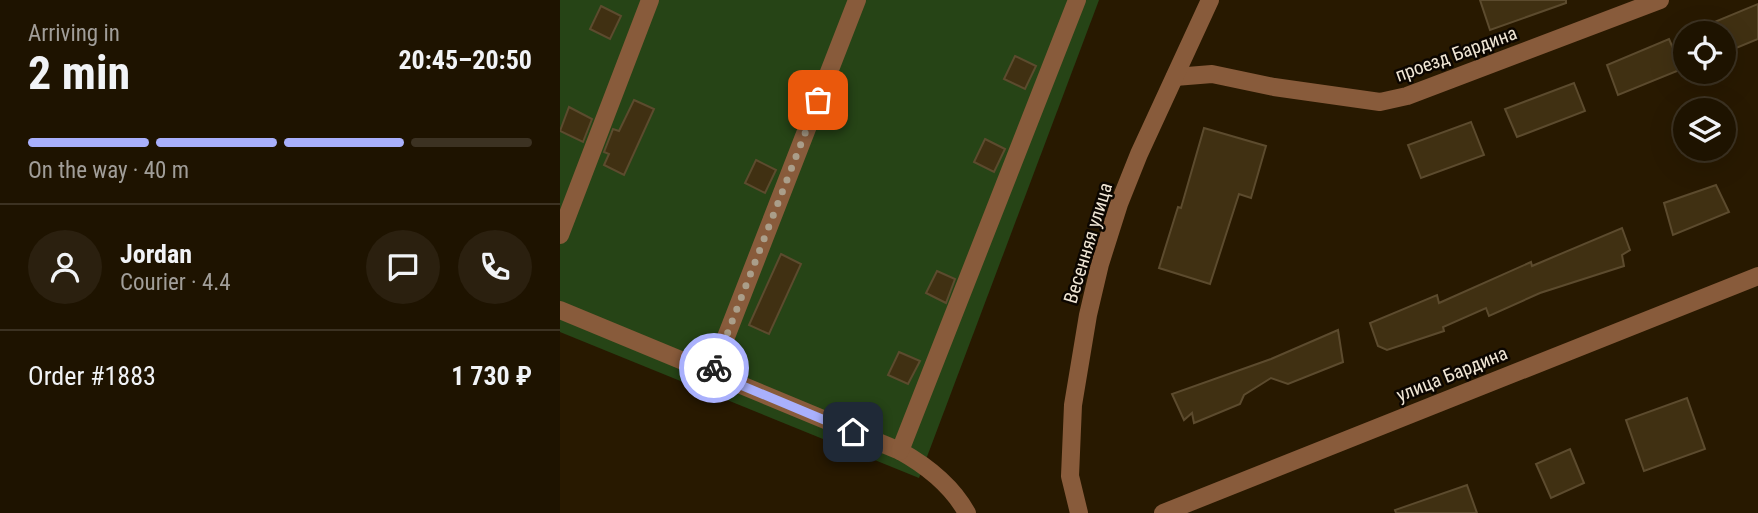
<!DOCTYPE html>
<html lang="en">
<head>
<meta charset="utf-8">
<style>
	:root { --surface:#1e1300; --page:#2b200f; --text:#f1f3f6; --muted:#a19e99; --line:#3c3222; --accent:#a9b0fc }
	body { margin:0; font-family:"Roboto Condensed",sans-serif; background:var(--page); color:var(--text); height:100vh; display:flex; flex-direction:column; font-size:26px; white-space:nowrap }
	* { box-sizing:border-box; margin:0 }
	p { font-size:23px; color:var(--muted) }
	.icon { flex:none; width:38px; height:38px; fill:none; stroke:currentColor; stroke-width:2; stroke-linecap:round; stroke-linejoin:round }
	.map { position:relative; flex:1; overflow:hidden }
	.drawer { display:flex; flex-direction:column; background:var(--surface); width:560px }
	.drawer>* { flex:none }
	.tools { position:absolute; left:1113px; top:21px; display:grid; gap:14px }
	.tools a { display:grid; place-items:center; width:63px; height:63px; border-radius:50%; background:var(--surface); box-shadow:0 7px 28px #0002,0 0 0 2px var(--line); font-size:35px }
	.pin { position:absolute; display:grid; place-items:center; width:60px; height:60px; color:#fff; margin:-30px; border-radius:14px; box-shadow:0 4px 10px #0006 }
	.courier { position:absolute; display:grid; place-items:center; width:70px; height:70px; margin:-35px; border:5px solid #a9b0fc; border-radius:50%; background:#fff; color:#222; box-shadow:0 2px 9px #0007 }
	.head em { font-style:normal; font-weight:700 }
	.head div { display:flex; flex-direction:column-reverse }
	.head { display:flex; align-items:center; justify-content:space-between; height:119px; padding:0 28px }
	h1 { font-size:46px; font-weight:700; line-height:52px }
	.bar { display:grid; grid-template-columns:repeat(4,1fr); gap:10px 7px; align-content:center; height:84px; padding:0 28px }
	.bar i { height:9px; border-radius:5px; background:var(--line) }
	.bar .selected { background:var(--accent) }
	.bar p { grid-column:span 4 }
	.line { display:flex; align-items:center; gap:18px; padding:0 28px; border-top:2px solid var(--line) }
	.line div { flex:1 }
	.round { display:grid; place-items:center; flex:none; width:74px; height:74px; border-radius:37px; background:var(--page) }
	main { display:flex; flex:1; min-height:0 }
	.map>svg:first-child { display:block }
	.green { fill:#264416 }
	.building { fill:#403012; stroke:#5c4b2e; stroke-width:2 }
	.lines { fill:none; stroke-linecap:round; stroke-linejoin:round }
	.minor { stroke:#885b3b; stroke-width:18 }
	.done { stroke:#aa9e8a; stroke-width:7; stroke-dasharray:0 12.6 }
	.route { stroke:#a9b0fc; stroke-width:9 }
	.labels { text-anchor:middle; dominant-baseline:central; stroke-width:5; stroke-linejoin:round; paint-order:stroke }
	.street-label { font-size:19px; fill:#f0e6d5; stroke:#0c0600 }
</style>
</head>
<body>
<main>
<section class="drawer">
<div class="head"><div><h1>2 min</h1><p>Arriving in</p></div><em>20:45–20:50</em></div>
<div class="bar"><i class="selected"></i><i class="selected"></i><i class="selected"></i><i></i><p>On the way · 40 m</p></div>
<div class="line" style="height:126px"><a class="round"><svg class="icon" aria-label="person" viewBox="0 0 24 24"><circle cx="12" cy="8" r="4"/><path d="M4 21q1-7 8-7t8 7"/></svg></a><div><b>Jordan</b><p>Courier · 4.4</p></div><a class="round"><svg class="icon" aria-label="chat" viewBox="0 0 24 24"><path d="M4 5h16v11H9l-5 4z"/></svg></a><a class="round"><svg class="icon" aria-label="phone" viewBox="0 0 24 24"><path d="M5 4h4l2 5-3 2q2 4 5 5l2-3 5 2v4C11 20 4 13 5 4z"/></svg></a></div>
<div class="line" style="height:91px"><div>Order #1883</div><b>1 730 ₽</b></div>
</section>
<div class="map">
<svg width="1198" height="513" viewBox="0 0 1198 513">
	<rect width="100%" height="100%" fill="#281900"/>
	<polygon class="green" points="0,0 539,0 359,478 0,332"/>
	<g class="building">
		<polygon points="920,0 1006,0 1006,3 930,30"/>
		<polygon points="1198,4 1198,39 1164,53 1164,33 1128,33"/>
		<polygon points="41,6 61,16 50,39 30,29"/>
		<polygon points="1109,39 1122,69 1058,95 1047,65"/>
		<polygon points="455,56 476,66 465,89 444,79"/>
		<polygon points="1014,83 1025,111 957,137 945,109"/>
		<polygon points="74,100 94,109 64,175 44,165 49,154 44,152 53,129 59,131"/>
		<polygon points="9,107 32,119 23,142 0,131"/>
		<polygon points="911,122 924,155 861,178 848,145"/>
		<polygon points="644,128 706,146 691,198 679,194 650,284 599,268 618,207 621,208"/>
		<polygon points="425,139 445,149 434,172 414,162"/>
		<polygon points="196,160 216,170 205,193 185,183"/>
		<polygon points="1156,185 1169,212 1113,235 1104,203"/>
		<polygon points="1062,228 1070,250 1062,255 1064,266 980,293 929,316 926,308 883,327 884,331 827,350 818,346 810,323 877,295 879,303 971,262 972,266"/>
		<polygon points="221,254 241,264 209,334 189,325"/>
		<polygon points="377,271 395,279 386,303 366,293"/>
		<polygon points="778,330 783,362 728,384 711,378 684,395 680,404 634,423 632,413 624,420 612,394 711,359"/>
		<polygon points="339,352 360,361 348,384 328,375"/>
		<polygon points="1127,398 1145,449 1084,471 1066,420"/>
		<polygon points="1010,449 1024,483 991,498 976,464"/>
		<polygon points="907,485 917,513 836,513 835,510"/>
	</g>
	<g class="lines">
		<g class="minor">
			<polyline points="615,77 652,74 714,87 820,102 847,96 1100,0"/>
			<polyline points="0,235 90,0"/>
			<path d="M0,310L340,451C367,466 392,486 407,513"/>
			<polyline points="152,373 297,0"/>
			<polyline points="340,451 517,0"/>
			<polyline points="519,513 510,476 513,405 528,315 540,264 559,204 579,154 650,0"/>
			<polyline points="603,513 1198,276"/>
		</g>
	</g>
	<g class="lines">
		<polyline class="done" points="154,368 258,100"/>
		<polyline class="route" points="154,368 152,373 293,432"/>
	</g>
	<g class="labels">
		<g class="street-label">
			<text transform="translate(896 54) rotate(-20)">проезд Бардина</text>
			<text transform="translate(528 243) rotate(-73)">Весенняя улица</text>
			<text transform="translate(892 374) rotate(-22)">улица Бардина</text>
		</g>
	</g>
</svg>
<div class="tools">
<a><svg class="icon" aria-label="locate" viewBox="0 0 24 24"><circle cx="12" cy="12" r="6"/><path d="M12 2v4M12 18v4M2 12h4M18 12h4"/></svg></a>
<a><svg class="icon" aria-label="layers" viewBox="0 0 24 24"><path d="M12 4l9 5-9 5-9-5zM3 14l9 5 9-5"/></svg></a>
</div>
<div class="pin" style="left:258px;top:100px;background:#ea580c"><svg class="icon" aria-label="bag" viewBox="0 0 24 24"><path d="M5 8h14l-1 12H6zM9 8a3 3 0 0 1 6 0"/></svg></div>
<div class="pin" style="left:293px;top:432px;background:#1f2937"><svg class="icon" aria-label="home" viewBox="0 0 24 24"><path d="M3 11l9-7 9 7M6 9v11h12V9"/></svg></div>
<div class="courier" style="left:154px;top:368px"><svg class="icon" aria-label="bike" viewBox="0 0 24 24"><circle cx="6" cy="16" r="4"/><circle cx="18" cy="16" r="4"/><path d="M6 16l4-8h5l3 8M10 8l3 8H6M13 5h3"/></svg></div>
</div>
</main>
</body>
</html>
